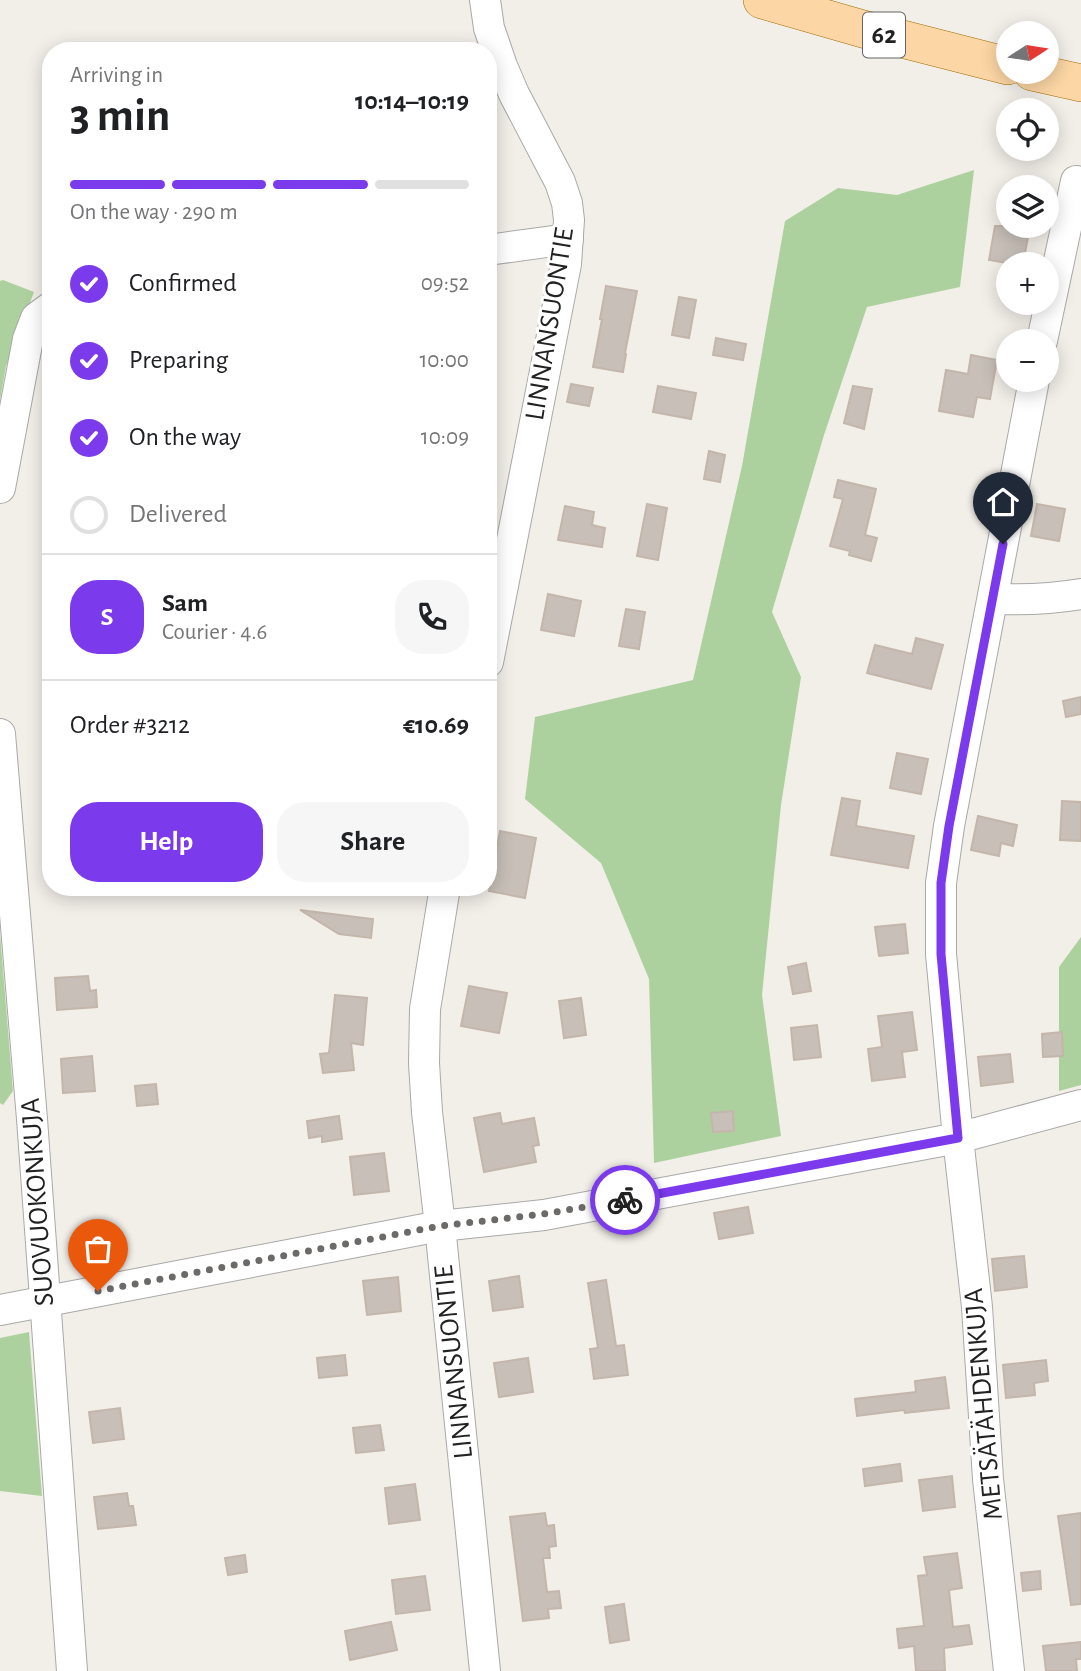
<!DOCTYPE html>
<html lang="en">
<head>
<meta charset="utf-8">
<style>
	:root { --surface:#fff; --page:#f6f6f6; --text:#202124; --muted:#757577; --line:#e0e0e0; --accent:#7c3aed }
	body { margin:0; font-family:"Alegreya Sans",sans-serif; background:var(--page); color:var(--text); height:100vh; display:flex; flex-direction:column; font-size:26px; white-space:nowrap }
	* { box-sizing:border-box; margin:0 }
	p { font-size:23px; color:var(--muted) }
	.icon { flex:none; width:38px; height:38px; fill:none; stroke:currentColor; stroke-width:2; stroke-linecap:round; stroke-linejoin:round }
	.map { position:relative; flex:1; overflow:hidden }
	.drawer { position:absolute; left:42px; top:42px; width:455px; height:854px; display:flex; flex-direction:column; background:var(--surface); border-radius:28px; box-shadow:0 4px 18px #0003 }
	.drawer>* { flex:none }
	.needle { width:46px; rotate:78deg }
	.tools { position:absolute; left:996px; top:21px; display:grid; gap:14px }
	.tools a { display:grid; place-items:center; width:63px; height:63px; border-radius:50%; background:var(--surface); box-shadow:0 4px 18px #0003; font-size:35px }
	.pin { position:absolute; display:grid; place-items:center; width:60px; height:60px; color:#fff; margin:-72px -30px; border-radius:50% 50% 50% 0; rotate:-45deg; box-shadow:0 0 7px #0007 }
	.pin .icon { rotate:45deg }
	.courier { position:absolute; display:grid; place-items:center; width:70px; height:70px; margin:-35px; border:5px solid #7c3aed; border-radius:50%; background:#fff; color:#222; box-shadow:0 2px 9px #0007 }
	.head em { font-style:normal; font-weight:600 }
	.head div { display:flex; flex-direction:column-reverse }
	.head { display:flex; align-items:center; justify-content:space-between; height:119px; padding:0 28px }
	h1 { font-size:46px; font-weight:600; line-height:52px }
	.bar { display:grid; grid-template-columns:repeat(4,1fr); gap:10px 7px; align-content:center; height:84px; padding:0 28px }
	.bar i { height:9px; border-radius:5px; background:var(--line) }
	.bar .on { background:var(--accent) }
	.bar p { grid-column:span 4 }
	.line { display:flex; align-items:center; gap:18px; padding:0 28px; border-top:2px solid var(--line) }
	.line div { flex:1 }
	.round { display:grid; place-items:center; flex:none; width:74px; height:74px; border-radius:28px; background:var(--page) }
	ol { padding:0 28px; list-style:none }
	li { display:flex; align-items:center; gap:21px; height:77px }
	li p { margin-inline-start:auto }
	li .icon { padding:7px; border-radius:50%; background:var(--accent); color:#fff; stroke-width:4 }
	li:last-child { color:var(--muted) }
	li i { width:38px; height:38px; border:4px solid var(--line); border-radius:50% }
	.primary-button { display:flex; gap:14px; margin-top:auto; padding:14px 28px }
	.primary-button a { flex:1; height:80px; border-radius:28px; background:var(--accent); color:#fff; font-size:28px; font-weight:600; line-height:80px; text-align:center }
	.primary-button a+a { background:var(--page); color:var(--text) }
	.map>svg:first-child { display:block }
	.forest { fill:#add19e }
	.building { fill:#c7bfb8; stroke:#c4b6ab; stroke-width:2 }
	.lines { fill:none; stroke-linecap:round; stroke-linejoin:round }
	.minor-casing { stroke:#a9a9a9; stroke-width:32 }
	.major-casing { stroke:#a06b00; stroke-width:38 }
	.minor { stroke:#fff; stroke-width:30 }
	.major { stroke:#fcd6a4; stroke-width:37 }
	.done { stroke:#6b6a68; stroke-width:7; stroke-dasharray:0 12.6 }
	.route { stroke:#7c3aed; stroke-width:9 }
	.labels { text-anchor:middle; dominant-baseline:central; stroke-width:6; stroke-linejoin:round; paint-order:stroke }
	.shield { fill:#fff; stroke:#646464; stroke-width:2 }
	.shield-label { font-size:26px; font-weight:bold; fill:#222 }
	.street-label { font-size:28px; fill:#222; stroke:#fff }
</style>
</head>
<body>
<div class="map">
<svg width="1081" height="1671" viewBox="0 0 1081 1671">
	<rect width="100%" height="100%" fill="#f2efe9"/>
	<g class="forest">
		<polygon points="974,170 960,287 867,307 824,435 772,612 801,677 781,805 762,995 781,1136 654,1163 649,979 601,863 525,799 535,717 693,680 742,466 785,221 838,188 897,195"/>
		<polygon points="3,280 34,292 6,366 0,400 0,281"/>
		<polygon points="0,933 13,1091 3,1105 0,1103"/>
		<polygon points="1081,937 1081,1085 1059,1091 1059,967"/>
		<polygon points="29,1332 42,1496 0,1491 0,1338"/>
	</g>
	<g class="building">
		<polygon points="995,226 1030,226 1023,264 1013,264 989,260"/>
		<polygon points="606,286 637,291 625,353 626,354 623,372 593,367 602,319 600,319"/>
		<polygon points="679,297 696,300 689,338 672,335"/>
		<polygon points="716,338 746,344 743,360 713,355"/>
		<polygon points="971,355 997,360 990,399 977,397 973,417 939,411 946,370 968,374"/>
		<polygon points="571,384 593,388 589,406 567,402"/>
		<polygon points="658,386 696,393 691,419 653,412"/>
		<polygon points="853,386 872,389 864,429 844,423"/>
		<polygon points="709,451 725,455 720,482 704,479"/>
		<polygon points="838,480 876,489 865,535 877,538 871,561 849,555 850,551 830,546 843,499 834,497"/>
		<polygon points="647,504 667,508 658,560 637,556"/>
		<polygon points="1037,504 1065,509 1059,541 1031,536"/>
		<polygon points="565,506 594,512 592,525 605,528 602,547 558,540"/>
		<polygon points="548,594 581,601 574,636 541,630"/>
		<polygon points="626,609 645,612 639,649 619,646"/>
		<polygon points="916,638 943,645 931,689 867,673 875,645 912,654"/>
		<polygon points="1081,697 1081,714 1066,717 1063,701"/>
		<polygon points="897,753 928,759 921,794 890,788"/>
		<polygon points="842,798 860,801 856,826 914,836 908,868 831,855"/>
		<polygon points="1062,801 1081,802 1081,841 1060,840"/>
		<polygon points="978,816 1017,825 1013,846 1001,843 999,856 971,850"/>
		<polygon points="500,831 536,838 525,898 489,891"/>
		<polygon points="300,910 373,919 371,938 339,934"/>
		<polygon points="905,924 908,953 879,956 875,927"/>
		<polygon points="806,963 811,991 793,994 788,967"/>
		<polygon points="88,976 90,991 96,990 97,1007 57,1010 55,978"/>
		<polygon points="469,986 507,993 499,1033 461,1026"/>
		<polygon points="335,995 367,998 363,1045 351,1043 354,1070 323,1073 320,1054 329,1053"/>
		<polygon points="581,998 586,1035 564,1038 559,1001"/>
		<polygon points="912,1012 917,1050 902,1052 905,1077 872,1081 868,1049 882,1047 878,1016"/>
		<polygon points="817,1025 821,1057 794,1060 791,1028"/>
		<polygon points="1062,1032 1063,1056 1043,1057 1042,1034"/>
		<polygon points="1010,1054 1013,1082 981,1086 978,1057"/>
		<polygon points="92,1056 95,1091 63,1093 61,1059"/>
		<polygon points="156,1084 158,1104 137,1106 135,1086"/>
		<polygon points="733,1111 734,1131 713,1132 711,1113"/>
		<polygon points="500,1113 502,1124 534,1118 539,1145 533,1146 536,1162 484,1172 474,1118"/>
		<polygon points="339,1116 342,1139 322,1142 322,1136 309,1138 307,1121"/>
		<polygon points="384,1153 389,1191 354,1195 350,1157"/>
		<polygon points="748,1207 753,1233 719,1239 714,1213"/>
		<polygon points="1024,1256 1027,1287 995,1291 992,1259"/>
		<polygon points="519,1276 523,1307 493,1311 489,1281"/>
		<polygon points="398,1277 401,1311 367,1315 363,1281"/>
		<polygon points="606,1280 616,1346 624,1345 628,1375 594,1379 590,1349 598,1348 588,1283"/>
		<polygon points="345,1355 347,1375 319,1378 317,1358"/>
		<polygon points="528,1358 533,1392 499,1397 494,1363"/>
		<polygon points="1046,1360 1048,1381 1034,1383 1035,1395 1006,1398 1003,1365"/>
		<polygon points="945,1377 949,1408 905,1413 904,1410 857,1416 855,1399 916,1392 915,1381"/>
		<polygon points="120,1408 124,1439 93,1443 89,1412"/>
		<polygon points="380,1425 384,1450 356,1453 353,1428"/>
		<polygon points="900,1464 902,1481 865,1486 863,1469"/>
		<polygon points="952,1476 955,1507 923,1511 919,1480"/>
		<polygon points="415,1484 420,1520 389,1524 385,1488"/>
		<polygon points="127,1493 129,1506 133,1506 136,1525 98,1529 94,1497"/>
		<polygon points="545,1513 547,1526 554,1525 556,1546 549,1547 550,1558 543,1558 547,1592 559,1591 561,1608 548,1609 549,1618 523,1621 510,1517"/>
		<polygon points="1081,1513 1081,1604 1071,1605 1058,1516"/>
		<polygon points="957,1553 962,1588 949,1590 953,1627 969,1625 972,1644 944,1648 945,1671 916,1671 914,1646 899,1648 897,1629 924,1626 918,1576 927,1575 924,1557"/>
		<polygon points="245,1555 247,1572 228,1575 225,1558"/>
		<polygon points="1040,1571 1041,1589 1023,1591 1021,1573"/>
		<polygon points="425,1576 430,1610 396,1614 392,1580"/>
		<polygon points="624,1604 629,1640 610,1643 605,1607"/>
		<polygon points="391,1622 397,1650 350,1660 345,1631"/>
		<polygon points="1081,1642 1081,1659 1076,1659 1077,1671 1046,1671 1043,1646"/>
	</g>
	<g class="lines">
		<g class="minor-casing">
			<g id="minor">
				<polyline points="485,0 489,28 502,66 514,94 560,182 567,203 569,220 566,264 488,662"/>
				<polyline points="488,250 568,239"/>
				<polyline points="1042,341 1076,181"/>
				<polyline points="0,488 28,339 36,318 51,307"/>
				<path d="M993,599C1023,600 1051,599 1081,594"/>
				<polyline points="0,734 32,1119 72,1671"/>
				<polyline points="445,887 425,1009 424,1063 427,1112 440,1226 485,1671"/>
				<polyline points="0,1310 440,1226 544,1215 958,1138 1081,1105"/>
				<polyline points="1009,1671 988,1479 977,1307 958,1138 941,954 941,883 949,826 1034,380"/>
			</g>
		</g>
		<g class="major-casing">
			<g id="major">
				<polyline points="762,0 863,29 1008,66"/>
				<polyline points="1032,72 1081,83"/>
			</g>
		</g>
		<use href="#minor" class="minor"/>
		<use href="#major" class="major"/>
	</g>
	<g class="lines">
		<polyline class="done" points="98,1291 440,1226 544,1214 625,1200"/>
		<polyline class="route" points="625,1200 958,1138 941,954 941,883 949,826 1003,544"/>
	</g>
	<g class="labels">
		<rect class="shield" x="863" y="12.5" width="42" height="45" rx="5"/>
		<g class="shield-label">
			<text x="884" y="35">62</text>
		</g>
		<g class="street-label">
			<text transform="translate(550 324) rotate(-81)">LINNANSUONTIE</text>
			<text transform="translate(38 1202) rotate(-94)">SUOVUOKONKUJA</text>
			<text transform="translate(454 1362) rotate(-96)">LINNANSUONTIE</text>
			<text transform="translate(984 1404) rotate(-95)">METSÄTÄHDENKUJA</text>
		</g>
	</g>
</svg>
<div class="tools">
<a><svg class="needle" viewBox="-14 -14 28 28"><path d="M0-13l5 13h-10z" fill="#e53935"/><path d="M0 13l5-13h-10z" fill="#757577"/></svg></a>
<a><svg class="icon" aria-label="locate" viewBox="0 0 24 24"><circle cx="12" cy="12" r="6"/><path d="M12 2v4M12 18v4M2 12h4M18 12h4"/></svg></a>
<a><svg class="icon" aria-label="layers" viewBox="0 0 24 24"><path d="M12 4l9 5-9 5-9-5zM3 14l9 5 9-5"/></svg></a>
<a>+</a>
<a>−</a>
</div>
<div class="pin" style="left:98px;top:1291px;background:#ea580c"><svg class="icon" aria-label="bag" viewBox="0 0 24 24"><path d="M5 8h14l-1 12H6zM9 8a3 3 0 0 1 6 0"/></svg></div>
<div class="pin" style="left:1003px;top:544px;background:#1f2937"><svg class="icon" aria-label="home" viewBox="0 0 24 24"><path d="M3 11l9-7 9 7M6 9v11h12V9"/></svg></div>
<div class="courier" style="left:625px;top:1200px"><svg class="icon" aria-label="bike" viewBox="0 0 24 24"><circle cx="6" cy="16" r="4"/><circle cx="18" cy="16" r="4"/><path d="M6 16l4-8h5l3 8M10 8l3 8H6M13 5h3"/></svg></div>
<section class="drawer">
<div class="head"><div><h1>3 min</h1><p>Arriving in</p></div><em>10:14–10:19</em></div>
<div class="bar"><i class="on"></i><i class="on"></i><i class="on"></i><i></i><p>On the way · 290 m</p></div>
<ol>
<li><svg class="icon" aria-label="check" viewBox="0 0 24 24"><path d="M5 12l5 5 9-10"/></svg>Confirmed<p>09:52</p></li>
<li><svg class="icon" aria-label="check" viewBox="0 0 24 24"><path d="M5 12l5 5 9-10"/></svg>Preparing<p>10:00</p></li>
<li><svg class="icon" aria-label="check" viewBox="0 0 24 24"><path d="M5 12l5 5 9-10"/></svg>On the way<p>10:09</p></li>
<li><i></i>Delivered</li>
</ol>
<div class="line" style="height:126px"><b class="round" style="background:var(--accent);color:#fff">S</b><div><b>Sam</b><p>Courier · 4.6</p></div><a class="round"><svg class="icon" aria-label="phone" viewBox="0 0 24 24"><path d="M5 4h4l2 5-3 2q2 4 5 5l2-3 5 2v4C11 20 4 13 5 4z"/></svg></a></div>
<div class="line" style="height:91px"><div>Order #3212</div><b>€10.69</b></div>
<div class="primary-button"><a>Help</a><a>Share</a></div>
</section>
</div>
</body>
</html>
